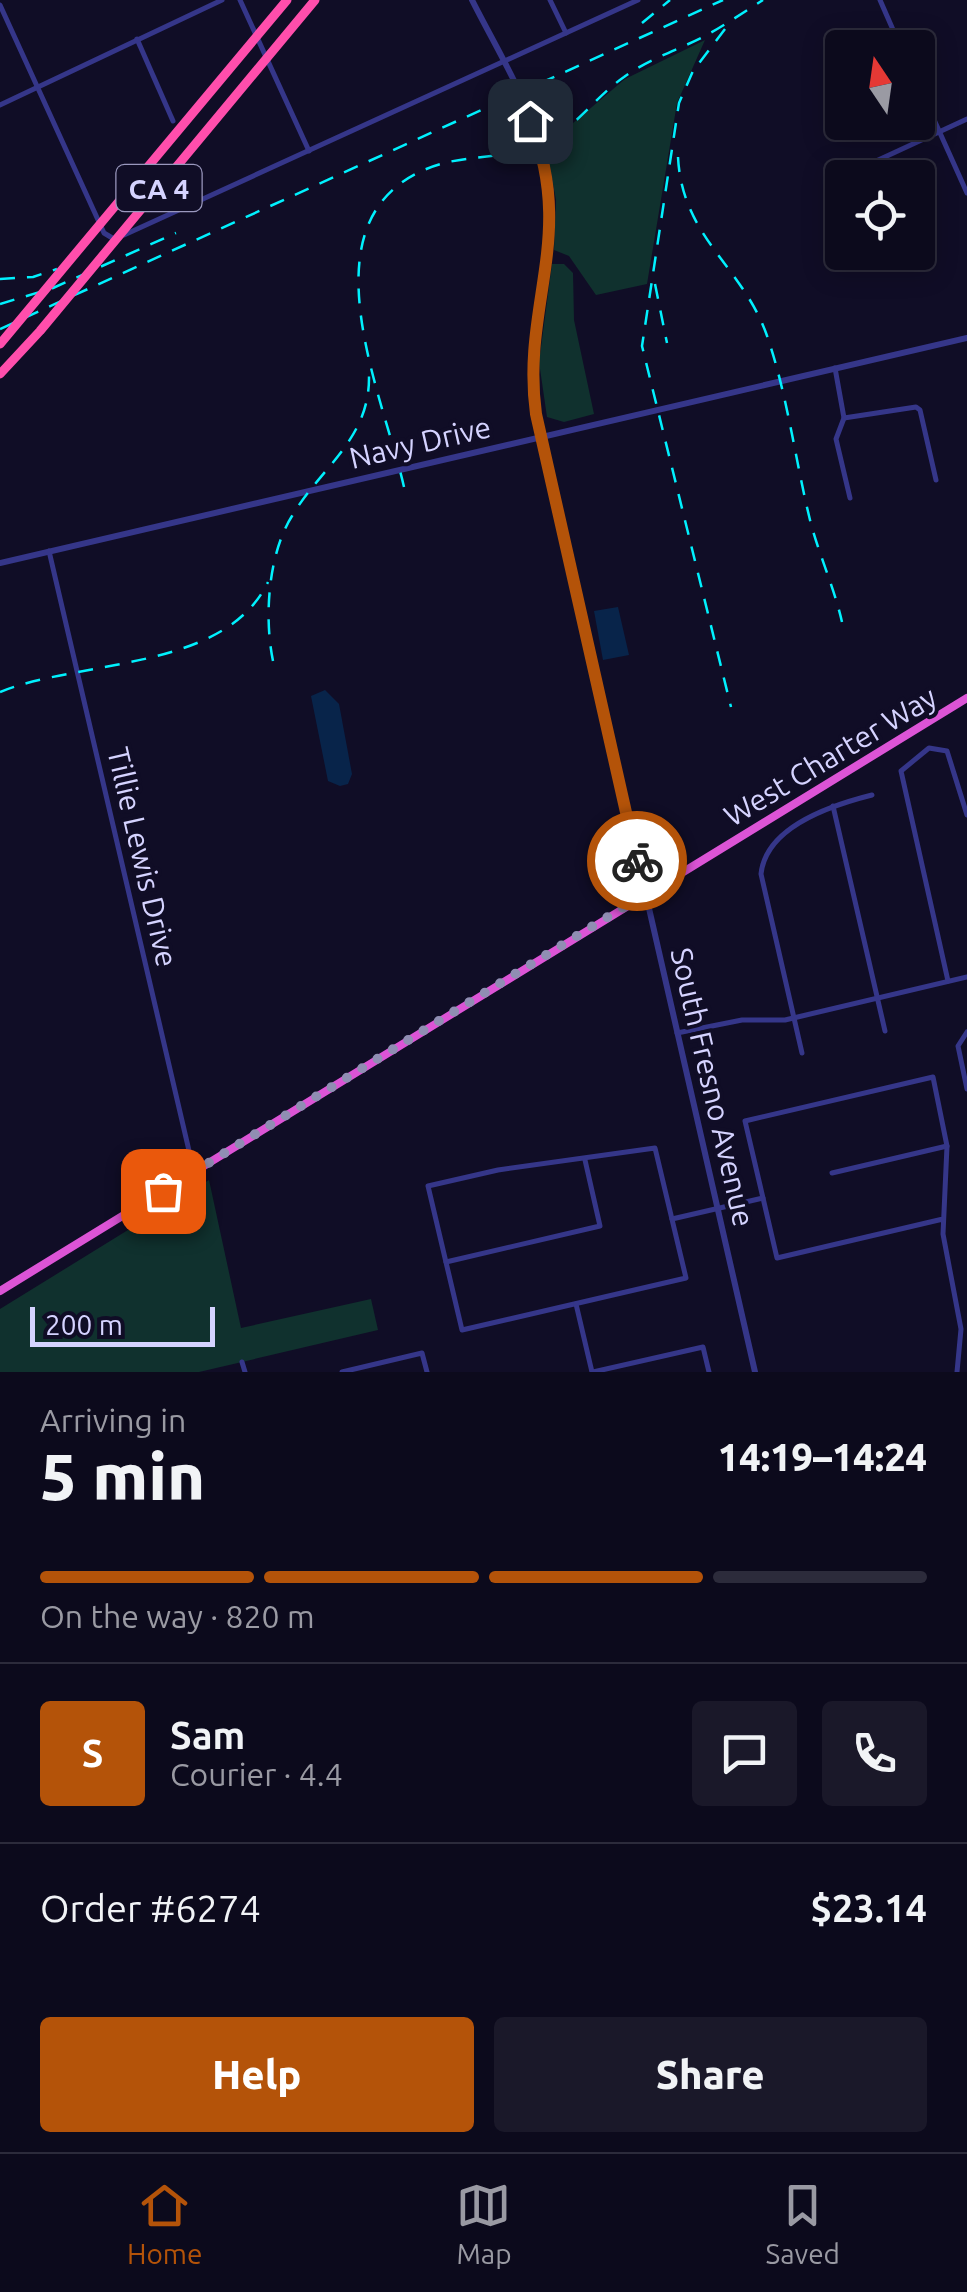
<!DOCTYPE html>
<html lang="en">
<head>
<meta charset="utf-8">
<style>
	:root { --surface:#0c0a1c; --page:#1a1829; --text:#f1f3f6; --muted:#9a9aa3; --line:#2c2b3b; --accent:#b45309 }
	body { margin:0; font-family:Ubuntu,sans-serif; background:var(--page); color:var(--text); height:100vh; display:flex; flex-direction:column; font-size:38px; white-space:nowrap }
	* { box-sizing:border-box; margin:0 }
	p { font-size:32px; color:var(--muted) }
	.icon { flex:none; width:55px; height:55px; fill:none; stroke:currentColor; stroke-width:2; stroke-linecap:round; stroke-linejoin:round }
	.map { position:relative; height:1372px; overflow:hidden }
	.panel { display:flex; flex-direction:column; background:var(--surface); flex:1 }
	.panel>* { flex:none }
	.needle { width:65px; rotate:347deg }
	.tools { position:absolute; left:825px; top:30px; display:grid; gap:20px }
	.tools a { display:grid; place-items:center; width:110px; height:110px; border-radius:10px; background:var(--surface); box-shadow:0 5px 25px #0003,0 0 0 2px var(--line); font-size:50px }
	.scale { position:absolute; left:30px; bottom:25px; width:185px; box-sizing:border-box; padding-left:10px; border:5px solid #d5d3ff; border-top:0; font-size:28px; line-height:35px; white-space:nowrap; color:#d5d3ff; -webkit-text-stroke:8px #100d26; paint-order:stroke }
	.pin { position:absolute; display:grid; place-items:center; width:85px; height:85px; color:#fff; margin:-42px; border-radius:20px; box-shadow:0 5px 15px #0006 }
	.courier { position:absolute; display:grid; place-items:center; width:100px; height:100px; margin:-50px; border:8px solid #b45309; border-radius:50%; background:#fff; color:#222; box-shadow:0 2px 12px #0007 }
	.overview em { font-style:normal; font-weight:800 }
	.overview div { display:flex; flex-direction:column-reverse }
	.overview { display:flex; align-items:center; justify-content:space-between; height:170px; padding:0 40px }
	h1 { font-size:65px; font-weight:800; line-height:75px }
	.bar { display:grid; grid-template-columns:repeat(4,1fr); gap:15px 10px; align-content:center; height:120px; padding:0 40px }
	.bar i { height:12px; border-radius:8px; background:var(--line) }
	.bar .current { background:var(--accent) }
	.bar p { grid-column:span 4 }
	.line { display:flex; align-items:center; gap:25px; padding:0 40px; border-top:2px solid var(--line) }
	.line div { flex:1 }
	.round { display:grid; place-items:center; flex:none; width:105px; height:105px; border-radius:10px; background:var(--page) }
	.button { display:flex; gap:20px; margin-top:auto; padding:20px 40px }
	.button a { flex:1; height:115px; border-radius:10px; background:var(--accent); color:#fff; font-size:40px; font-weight:800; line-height:115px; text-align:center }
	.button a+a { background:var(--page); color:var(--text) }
	.tab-bar { display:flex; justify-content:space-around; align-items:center; height:140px; border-top:2px solid var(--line); background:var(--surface); font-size:28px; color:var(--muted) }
	.tab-bar a { display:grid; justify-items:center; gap:5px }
	.tab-bar .current { color:var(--accent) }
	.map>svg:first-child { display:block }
	.green { fill:#10312e }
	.water { fill:#08244a }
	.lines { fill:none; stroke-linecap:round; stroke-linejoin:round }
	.minor { stroke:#353689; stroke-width:5 }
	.tertiary { stroke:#353689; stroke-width:6 }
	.trunk { stroke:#dc54d6; stroke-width:8 }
	.rail { stroke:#00f1fe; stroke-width:2.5; stroke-dasharray:15 12; stroke-linecap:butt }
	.motorway-bridge { stroke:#ff4eac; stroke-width:9 }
	.done { stroke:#908eb3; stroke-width:10; stroke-dasharray:0 18 }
	.route { stroke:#b45309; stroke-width:12 }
	.labels { text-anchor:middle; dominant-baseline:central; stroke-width:8; stroke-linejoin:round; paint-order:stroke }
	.shield { fill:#100d26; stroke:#9a98be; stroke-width:2.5 }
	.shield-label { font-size:28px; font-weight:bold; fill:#d5d3ff }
	.street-label { font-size:30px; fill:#d5d3ff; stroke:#100d26 }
</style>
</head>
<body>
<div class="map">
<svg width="967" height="1372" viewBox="0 0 967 1372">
	<rect width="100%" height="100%" fill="#100d26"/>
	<g class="green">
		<polygon points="705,40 677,103 647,284 596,295 569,256 554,250 556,200 546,146 625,79"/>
		<polygon points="552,264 564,264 573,273 574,320 594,414 564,422 547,417 539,362"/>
		<polygon points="209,1180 241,1328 371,1299 378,1330 199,1372 0,1372 0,1309"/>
	</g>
	<g class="water">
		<polygon points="618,607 629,655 603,660 594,611"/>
		<polygon points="325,690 339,704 352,774 348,784 340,786 328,781 311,696"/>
	</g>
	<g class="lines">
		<g class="minor">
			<polyline points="240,0 309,151"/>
			<polyline points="550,0 566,33"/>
			<polyline points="880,0 901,48"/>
			<polyline points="0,5 104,233 114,239"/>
			<polyline points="137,39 173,121"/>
			<polyline points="918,84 967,193"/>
			<polyline points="0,105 222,0"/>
			<polyline points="835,180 967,119"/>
			<polyline points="124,235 638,0"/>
			<polyline points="835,368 844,418 836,439 850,498"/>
			<polyline points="844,418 916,407 920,410 936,480"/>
			<polyline points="49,551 194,1172"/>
			<polyline points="833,806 885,1031"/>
			<polyline points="948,981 901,771 929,748 947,751 967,815"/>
			<polyline points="967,1032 958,1046 967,1089"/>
			<polyline points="677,1033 742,1020 785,1020 967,977"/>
			<path d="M802,1053L761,874C766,827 832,805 872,795"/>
			<polygon points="655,1148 686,1278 462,1330 428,1186 498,1170"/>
			<polyline points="832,1173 947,1146"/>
			<polyline points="672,1219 763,1198"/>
			<polyline points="943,1219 777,1258 745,1121 933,1077 947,1146 943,1234 961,1329 957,1372"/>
			<polyline points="446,1262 600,1226 585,1160"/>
			<polyline points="576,1304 592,1372"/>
			<polyline points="242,1362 245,1372"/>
			<polyline points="342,1372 422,1353 427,1372"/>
			<polyline points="593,1372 703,1347 709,1372"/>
		</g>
		<g class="tertiary">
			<path d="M472,0C502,60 548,130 551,199C555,272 526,341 536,414L755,1372"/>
			<polyline points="0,563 967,338"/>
		</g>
		<polyline class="trunk" points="0,1291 967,698"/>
		<g class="rail">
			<polyline points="642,23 670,0"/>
			<polyline points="725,29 693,71 679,103 642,346 731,707"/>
			<path d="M678,157C682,237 741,265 766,333C787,392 795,459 810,520C819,555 834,587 842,622"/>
			<polyline points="0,279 33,277 57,269"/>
			<polyline points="655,284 667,343"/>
			<polyline points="0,304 53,288 176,233"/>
			<polyline points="0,329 723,0"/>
			<path d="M404,487C384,397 302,223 424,170C461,153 504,161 542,144C576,128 594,98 624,77C648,59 678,50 705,36C725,25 744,12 763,0"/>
			<path d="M273,661C264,618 268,554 292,516C321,467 370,439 369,376"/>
			<path d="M0,692C82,659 225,671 268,582"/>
		</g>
		<g class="motorway-bridge">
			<polyline points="0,344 287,0"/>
			<polyline points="0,374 40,331 315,0"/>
		</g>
	</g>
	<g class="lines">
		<polyline class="done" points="163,1191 645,894 637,861"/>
		<path class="route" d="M530,121C577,236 521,305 536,414L637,861"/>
	</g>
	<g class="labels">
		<rect class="shield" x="116.5" y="165" width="85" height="46" rx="8"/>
		<g class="shield-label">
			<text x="159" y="188">CA 4</text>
		</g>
		<g class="street-label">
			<text transform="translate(420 442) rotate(-13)">Navy Drive</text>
			<text transform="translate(830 756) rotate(-31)">West Charter Way</text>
			<text transform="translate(143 857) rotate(77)">Tillie Lewis Drive</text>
			<text transform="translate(713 1087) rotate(77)">South Fresno Avenue</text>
		</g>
	</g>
</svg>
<div class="tools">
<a><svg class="needle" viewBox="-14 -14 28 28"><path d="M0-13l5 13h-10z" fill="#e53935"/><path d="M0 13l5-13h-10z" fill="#9a9aa3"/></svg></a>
<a><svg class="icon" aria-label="locate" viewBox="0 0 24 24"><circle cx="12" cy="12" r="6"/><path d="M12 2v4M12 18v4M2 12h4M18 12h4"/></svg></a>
</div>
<div class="scale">200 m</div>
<div class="pin" style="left:163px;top:1191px;background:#ea580c"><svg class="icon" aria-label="bag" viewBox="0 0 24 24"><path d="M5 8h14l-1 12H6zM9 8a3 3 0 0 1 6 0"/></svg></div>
<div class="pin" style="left:530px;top:121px;background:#1f2937"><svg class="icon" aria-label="home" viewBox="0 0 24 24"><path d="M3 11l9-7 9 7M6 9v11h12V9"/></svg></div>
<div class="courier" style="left:637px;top:861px"><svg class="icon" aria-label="bike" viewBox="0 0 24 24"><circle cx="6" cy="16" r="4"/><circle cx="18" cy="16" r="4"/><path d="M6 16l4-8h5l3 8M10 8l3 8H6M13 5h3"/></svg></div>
</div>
<section class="panel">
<div class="overview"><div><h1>5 min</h1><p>Arriving in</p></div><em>14:19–14:24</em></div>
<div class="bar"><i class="current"></i><i class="current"></i><i class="current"></i><i></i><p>On the way · 820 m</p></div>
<div class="line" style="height:180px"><b class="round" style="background:var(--accent);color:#fff">S</b><div><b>Sam</b><p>Courier · 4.4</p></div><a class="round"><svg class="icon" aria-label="chat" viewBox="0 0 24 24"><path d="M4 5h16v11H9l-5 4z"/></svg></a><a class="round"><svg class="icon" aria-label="phone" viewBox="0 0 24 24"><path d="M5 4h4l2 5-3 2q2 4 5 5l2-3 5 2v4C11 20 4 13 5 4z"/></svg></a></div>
<div class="line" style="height:130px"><div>Order #6274</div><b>$23.14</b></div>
<div class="button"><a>Help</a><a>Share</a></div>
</section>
<nav class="tab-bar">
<a class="current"><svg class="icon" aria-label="home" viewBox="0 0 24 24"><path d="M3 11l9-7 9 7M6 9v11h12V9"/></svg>Home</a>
<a><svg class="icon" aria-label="map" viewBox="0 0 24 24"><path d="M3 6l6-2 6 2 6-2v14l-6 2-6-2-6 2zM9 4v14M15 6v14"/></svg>Map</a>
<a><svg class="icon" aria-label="saved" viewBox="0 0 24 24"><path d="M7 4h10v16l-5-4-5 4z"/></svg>Saved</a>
</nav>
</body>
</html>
